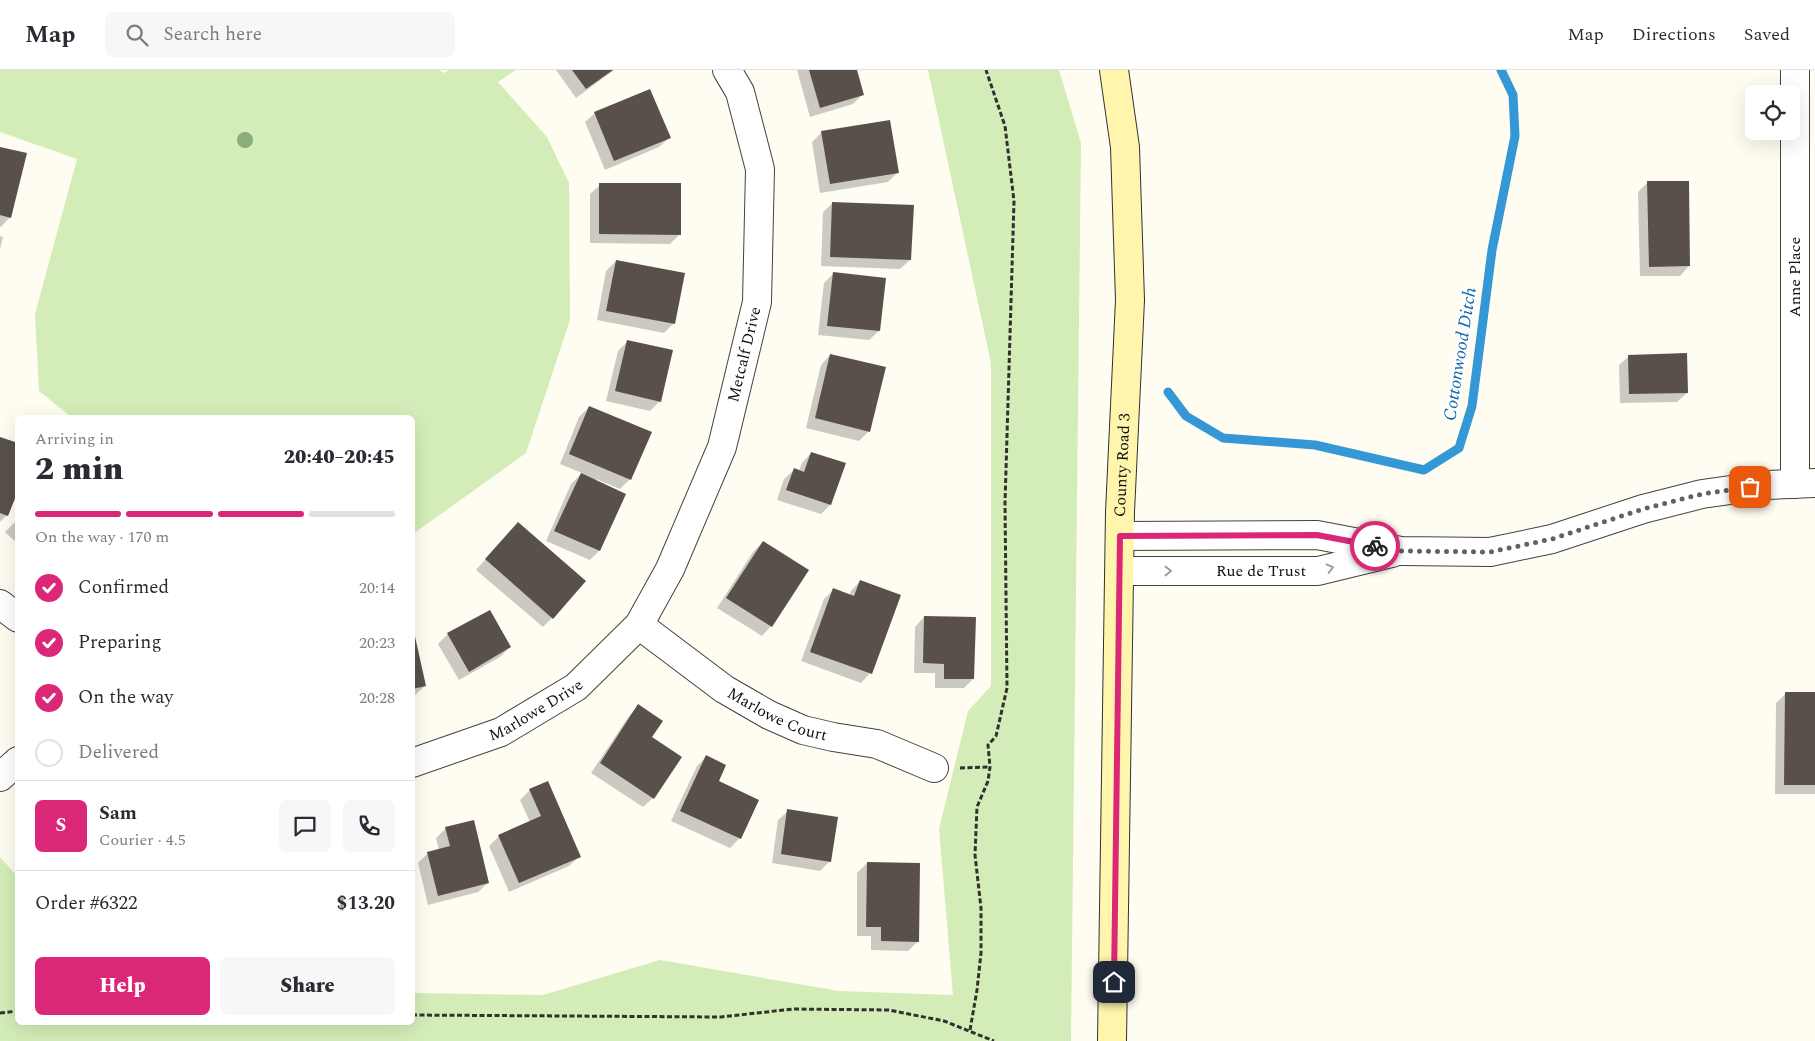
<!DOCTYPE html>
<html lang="en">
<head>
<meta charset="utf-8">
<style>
	:root { --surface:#fff; --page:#f7f7f7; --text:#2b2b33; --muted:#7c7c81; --line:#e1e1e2; --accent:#db2777 }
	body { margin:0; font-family:Spectral,serif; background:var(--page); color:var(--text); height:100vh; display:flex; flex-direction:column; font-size:19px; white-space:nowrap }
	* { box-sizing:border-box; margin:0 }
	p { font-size:16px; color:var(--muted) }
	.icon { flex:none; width:28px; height:28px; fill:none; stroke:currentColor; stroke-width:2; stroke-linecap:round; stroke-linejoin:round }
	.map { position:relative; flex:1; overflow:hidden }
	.details { position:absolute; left:15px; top:345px; width:400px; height:610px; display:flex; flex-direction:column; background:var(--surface); border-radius:8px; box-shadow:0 5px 20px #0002 }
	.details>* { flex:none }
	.tools { position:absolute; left:1745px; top:15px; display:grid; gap:10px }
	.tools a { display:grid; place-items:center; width:55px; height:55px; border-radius:8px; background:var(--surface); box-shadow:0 5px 20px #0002; font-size:25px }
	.pin { position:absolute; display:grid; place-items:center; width:42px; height:42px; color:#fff; margin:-21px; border-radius:10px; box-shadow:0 2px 8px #0006 }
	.courier { position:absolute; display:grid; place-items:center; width:50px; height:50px; margin:-25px; border:4px solid #db2777; border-radius:50%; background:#fff; color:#222; box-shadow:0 1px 6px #0007 }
	.headline em { font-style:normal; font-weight:800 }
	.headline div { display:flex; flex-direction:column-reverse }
	.headline { display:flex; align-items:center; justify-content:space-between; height:85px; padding:0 20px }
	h1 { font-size:32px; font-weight:800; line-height:38px }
	.bar { display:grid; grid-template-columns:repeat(4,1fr); gap:8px 5px; align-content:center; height:60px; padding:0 20px }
	.bar i { height:6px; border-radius:4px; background:var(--line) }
	.bar .selected { background:var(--accent) }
	.bar p { grid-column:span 4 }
	.line { display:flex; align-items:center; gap:12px; padding:0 20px; border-top:1px solid var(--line) }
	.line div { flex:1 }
	.round { display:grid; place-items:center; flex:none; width:52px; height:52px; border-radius:8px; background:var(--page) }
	ol { padding:0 20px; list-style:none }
	li { display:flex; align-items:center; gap:15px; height:55px }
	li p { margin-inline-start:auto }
	li .icon { padding:5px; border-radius:50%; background:var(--accent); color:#fff; stroke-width:4 }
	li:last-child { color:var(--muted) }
	li i { width:28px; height:28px; border:2px solid var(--line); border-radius:50% }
	.button { display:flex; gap:10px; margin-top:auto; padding:10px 20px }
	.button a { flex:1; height:58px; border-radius:8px; background:var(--accent); color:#fff; font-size:20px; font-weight:800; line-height:58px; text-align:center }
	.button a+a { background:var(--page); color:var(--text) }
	header { display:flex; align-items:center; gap:30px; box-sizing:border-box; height:70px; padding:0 25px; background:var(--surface); border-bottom:1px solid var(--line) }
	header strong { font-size:24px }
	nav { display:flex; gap:28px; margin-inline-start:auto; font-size:18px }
	.search { width:350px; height:45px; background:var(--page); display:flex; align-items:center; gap:12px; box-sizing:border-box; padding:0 18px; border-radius:8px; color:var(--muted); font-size:19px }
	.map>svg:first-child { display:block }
	.green { fill:#d4edb8 }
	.shadow { fill:#0003 }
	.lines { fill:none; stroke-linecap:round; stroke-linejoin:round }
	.stream { stroke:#3497d6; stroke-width:9 }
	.building { fill:#59504b }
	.street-casing { stroke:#424242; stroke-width:30 }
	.secondary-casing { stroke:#313131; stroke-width:30 }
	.path { stroke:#313131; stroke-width:3; stroke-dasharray:5 2.5; stroke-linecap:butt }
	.street { stroke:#fff; stroke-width:28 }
	.secondary { stroke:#fff5ac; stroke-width:28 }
	.tree { fill:#8bad7b }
	.oneway { stroke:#9f9f9f }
	.done { stroke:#63625e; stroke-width:5; stroke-dasharray:0 9 }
	.route { stroke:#db2777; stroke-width:6 }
	.labels { text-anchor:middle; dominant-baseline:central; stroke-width:5; stroke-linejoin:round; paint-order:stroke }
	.street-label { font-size:16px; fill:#0f0f0f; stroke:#fff }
	.water-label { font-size:18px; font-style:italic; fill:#0f68aa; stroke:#fff }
</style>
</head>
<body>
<header>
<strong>Map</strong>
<div class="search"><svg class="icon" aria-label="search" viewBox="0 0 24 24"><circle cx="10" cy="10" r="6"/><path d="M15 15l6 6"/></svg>Search here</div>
<nav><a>Map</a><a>Directions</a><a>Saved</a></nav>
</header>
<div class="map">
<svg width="1815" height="971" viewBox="0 0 1815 971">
	<rect width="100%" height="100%" fill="#fffcf1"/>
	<g class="green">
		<polygon points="0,0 439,0 444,3 448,0 516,0 498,12 547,67 569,113 570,250 526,383 413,464 412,348 71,347 39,321 35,244 77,89 0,62"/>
		<polygon points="928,0 1059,0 1081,73 1071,971 0,971 0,787 17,806 18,952 412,952 413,923 543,925 660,890 839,921 953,925 939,759 968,641 991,616 991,293"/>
	</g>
	<g class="shadow">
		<polygon points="556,0 614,0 576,28"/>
		<polygon points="797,0 856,0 863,24 853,34 810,47"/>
		<polygon points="595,43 669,68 659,77 605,100 585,52"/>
		<polygon points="822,62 897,103 888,112 820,123 812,72"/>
		<polygon points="0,78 10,147 1,157 0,157"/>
		<polygon points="1647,113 1689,196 1680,206 1640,206 1638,122"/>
		<polygon points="600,115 680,164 670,174 590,173 590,124"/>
		<polygon points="833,133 910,190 900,199 821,196 823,142"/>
		<polygon points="0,166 3,167 0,179"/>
		<polygon points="616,191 674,253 664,263 597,250 606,201"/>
		<polygon points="833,204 879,261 869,270 818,265 824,213"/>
		<polygon points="628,271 660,331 650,341 606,331 618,281"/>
		<polygon points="830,285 869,361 859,371 806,358 821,295"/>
		<polygon points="1629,286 1687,323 1677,332 1620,333 1619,295"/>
		<polygon points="589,337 630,409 620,419 596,409 599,481 590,490 546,471 571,414 582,403 560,394 579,347"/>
		<polygon points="0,368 7,445 0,452"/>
		<polygon points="811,383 830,435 821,444 777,430 784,409 794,400 799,401 802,393"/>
		<polygon points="18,449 18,474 5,462"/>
		<polygon points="508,464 552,548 543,557 476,500"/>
		<polygon points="763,472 771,556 762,566 717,538 753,482"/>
		<polygon points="860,511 870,603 861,613 801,591 824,529 833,520 849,526 851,521"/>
		<polygon points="924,547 973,609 964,618 935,618 935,603 914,603 915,557"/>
		<polygon points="412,555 425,616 415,625 412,626"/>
		<polygon points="448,564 510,577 500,587 459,610 438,574"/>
		<polygon points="1786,623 1815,623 1815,724 1775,724 1776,633"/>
		<polygon points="638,636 650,668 653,728 643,737 591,703 629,646"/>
		<polygon points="706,687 740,768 730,778 671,751 697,696"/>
		<polygon points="530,720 579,787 569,796 509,822 489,776 499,766 530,752 520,730"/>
		<polygon points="788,741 830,791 820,801 772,793 778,750"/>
		<polygon points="446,758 488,813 478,822 428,835 418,793 428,783 439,780 436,768"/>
		<polygon points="867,793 918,871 908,881 871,880 871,866 857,866 857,803"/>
	</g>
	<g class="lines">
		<polyline class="stream" points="1168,322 1186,346 1223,368 1315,375 1424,400 1459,378 1472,336 1492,180 1515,66 1513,25 1501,0"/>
	</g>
	<g class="building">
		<polygon points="572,0 613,0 586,19"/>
		<polygon points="809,0 857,0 864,25 820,38"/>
		<polygon points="650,19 671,68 614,91 594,42"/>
		<polygon points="890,50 899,103 830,114 821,61"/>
		<polygon points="0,77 27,83 11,148 0,145"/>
		<polygon points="1647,111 1689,111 1690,196 1649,197"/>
		<polygon points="599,113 681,113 681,165 599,164"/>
		<polygon points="832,132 914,135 911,190 830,187"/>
		<polygon points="616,190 685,203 675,254 606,241"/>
		<polygon points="833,202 886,208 880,261 827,256"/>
		<polygon points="627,270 673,280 661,332 615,321"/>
		<polygon points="1687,283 1688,323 1629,324 1628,285"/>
		<polygon points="830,284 886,297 870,362 815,348"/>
		<polygon points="589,336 652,362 631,410 569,384"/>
		<polygon points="0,367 18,373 18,421 8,446 0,443"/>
		<polygon points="811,382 846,393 831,435 786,420 794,398 804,402"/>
		<polygon points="581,403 626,424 600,481 554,461"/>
		<polygon points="518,452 586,511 553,549 485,489"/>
		<polygon points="763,471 809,500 772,557 726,528"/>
		<polygon points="860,510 901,525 872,604 810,582 833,518 854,526"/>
		<polygon points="490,540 511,577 469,602 447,563"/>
		<polygon points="924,546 976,547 974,609 944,609 944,594 923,593"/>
		<polygon points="412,553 426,616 412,619"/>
		<polygon points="1785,622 1815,622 1815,715 1784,715"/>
		<polygon points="638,634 663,651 652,667 682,687 654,729 600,693"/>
		<polygon points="706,685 726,695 719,711 759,730 741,769 680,741"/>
		<polygon points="548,711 581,787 519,813 498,765 541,746 529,719"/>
		<polygon points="787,739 838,747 831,792 781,784"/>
		<polygon points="474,750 489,813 438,826 427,782 450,776 445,757"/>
		<polygon points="867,792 920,793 919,872 881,871 881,857 866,857"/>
	</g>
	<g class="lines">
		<g class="street-casing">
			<g id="street">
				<polyline points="1795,414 1795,0"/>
				<polyline points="1120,466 1317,465 1401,481 1490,482 1552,469 1643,439 1702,424 1766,415 1815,413"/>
				<path id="s1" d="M1120,501H1318L1392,483"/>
				<polyline points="0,534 18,548"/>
				<path id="s2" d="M639,555L724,619L769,645L803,660L833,667L877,674L934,698"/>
				<path id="s3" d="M412,693L501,662L576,617L639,555L670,499L722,377L757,232L760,99L740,22L727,0"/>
				<polyline points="0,707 18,691"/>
			</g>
		</g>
		<g class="secondary-casing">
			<g id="secondary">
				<path id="s4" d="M1112,971L1120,442L1130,230L1125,77L1114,0"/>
			</g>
		</g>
		<g class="path">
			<polyline points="960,698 990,697"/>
			<polyline points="0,943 18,941"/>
			<polyline points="412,945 721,947 793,939 889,940 944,951 994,971"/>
			<polyline points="970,960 977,920 981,883 981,838 975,785 977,737 988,711 990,697 988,675 996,666 1007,618 1005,433 1014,131 1005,56 986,0"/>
		</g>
		<use href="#street" class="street"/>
		<use href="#secondary" class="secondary"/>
	</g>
	<circle class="tree" cx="245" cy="70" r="8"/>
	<defs><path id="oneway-chevron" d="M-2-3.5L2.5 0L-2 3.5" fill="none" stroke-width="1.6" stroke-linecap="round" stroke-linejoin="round" transform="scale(1.25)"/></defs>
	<g class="oneway">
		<use href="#oneway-chevron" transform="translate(1330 498) rotate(-14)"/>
		<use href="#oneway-chevron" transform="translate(1168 501)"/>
	</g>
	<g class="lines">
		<polyline class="done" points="1375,476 1400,481 1490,482 1552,469 1643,439 1702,424 1750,417"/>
		<polyline class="route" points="1114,912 1120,466 1317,465 1375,476"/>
	</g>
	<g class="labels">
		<g class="street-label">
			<text transform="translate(1795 207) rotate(-90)">Anne Place</text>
			<text stroke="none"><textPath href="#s3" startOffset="562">Metcalf Drive</textPath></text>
			<text stroke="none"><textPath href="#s4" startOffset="576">County Road 3</textPath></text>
			<text stroke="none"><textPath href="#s1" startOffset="141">Rue de Trust</textPath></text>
			<text stroke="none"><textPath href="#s3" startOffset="135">Marlowe Drive</textPath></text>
			<text stroke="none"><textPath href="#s2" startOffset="166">Marlowe Court</textPath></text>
		</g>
		<g class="water-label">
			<text transform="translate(1460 284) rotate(-81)">Cottonwood Ditch</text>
		</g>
	</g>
</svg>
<div class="tools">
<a><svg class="icon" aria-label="locate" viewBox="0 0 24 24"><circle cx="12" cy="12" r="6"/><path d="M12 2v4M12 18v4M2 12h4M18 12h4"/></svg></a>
</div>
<div class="pin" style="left:1750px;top:417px;background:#ea580c"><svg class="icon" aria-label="bag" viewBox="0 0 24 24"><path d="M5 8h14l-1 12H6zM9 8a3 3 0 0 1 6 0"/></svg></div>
<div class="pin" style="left:1114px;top:912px;background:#1f2937"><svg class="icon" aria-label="home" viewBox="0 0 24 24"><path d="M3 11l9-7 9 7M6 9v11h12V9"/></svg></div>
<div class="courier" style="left:1375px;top:476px"><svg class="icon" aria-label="bike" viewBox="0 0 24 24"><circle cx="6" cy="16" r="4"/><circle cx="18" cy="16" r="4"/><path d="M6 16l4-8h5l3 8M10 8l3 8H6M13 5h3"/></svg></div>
<section class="details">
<div class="headline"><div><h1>2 min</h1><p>Arriving in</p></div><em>20:40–20:45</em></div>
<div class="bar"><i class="selected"></i><i class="selected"></i><i class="selected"></i><i></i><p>On the way · 170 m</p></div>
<ol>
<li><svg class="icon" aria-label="check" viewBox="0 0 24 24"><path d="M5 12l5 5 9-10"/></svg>Confirmed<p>20:14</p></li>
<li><svg class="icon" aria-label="check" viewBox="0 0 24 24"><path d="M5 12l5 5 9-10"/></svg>Preparing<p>20:23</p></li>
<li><svg class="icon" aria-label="check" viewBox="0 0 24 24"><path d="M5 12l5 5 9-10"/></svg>On the way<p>20:28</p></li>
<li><i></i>Delivered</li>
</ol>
<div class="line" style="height:90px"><b class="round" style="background:var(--accent);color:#fff">S</b><div><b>Sam</b><p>Courier · 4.5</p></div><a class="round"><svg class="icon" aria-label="chat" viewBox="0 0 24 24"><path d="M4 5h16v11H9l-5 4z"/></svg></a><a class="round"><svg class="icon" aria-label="phone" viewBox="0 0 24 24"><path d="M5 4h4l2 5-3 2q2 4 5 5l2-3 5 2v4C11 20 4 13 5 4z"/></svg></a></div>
<div class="line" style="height:65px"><div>Order #6322</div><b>$13.20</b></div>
<div class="button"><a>Help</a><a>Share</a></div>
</section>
</div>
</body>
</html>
